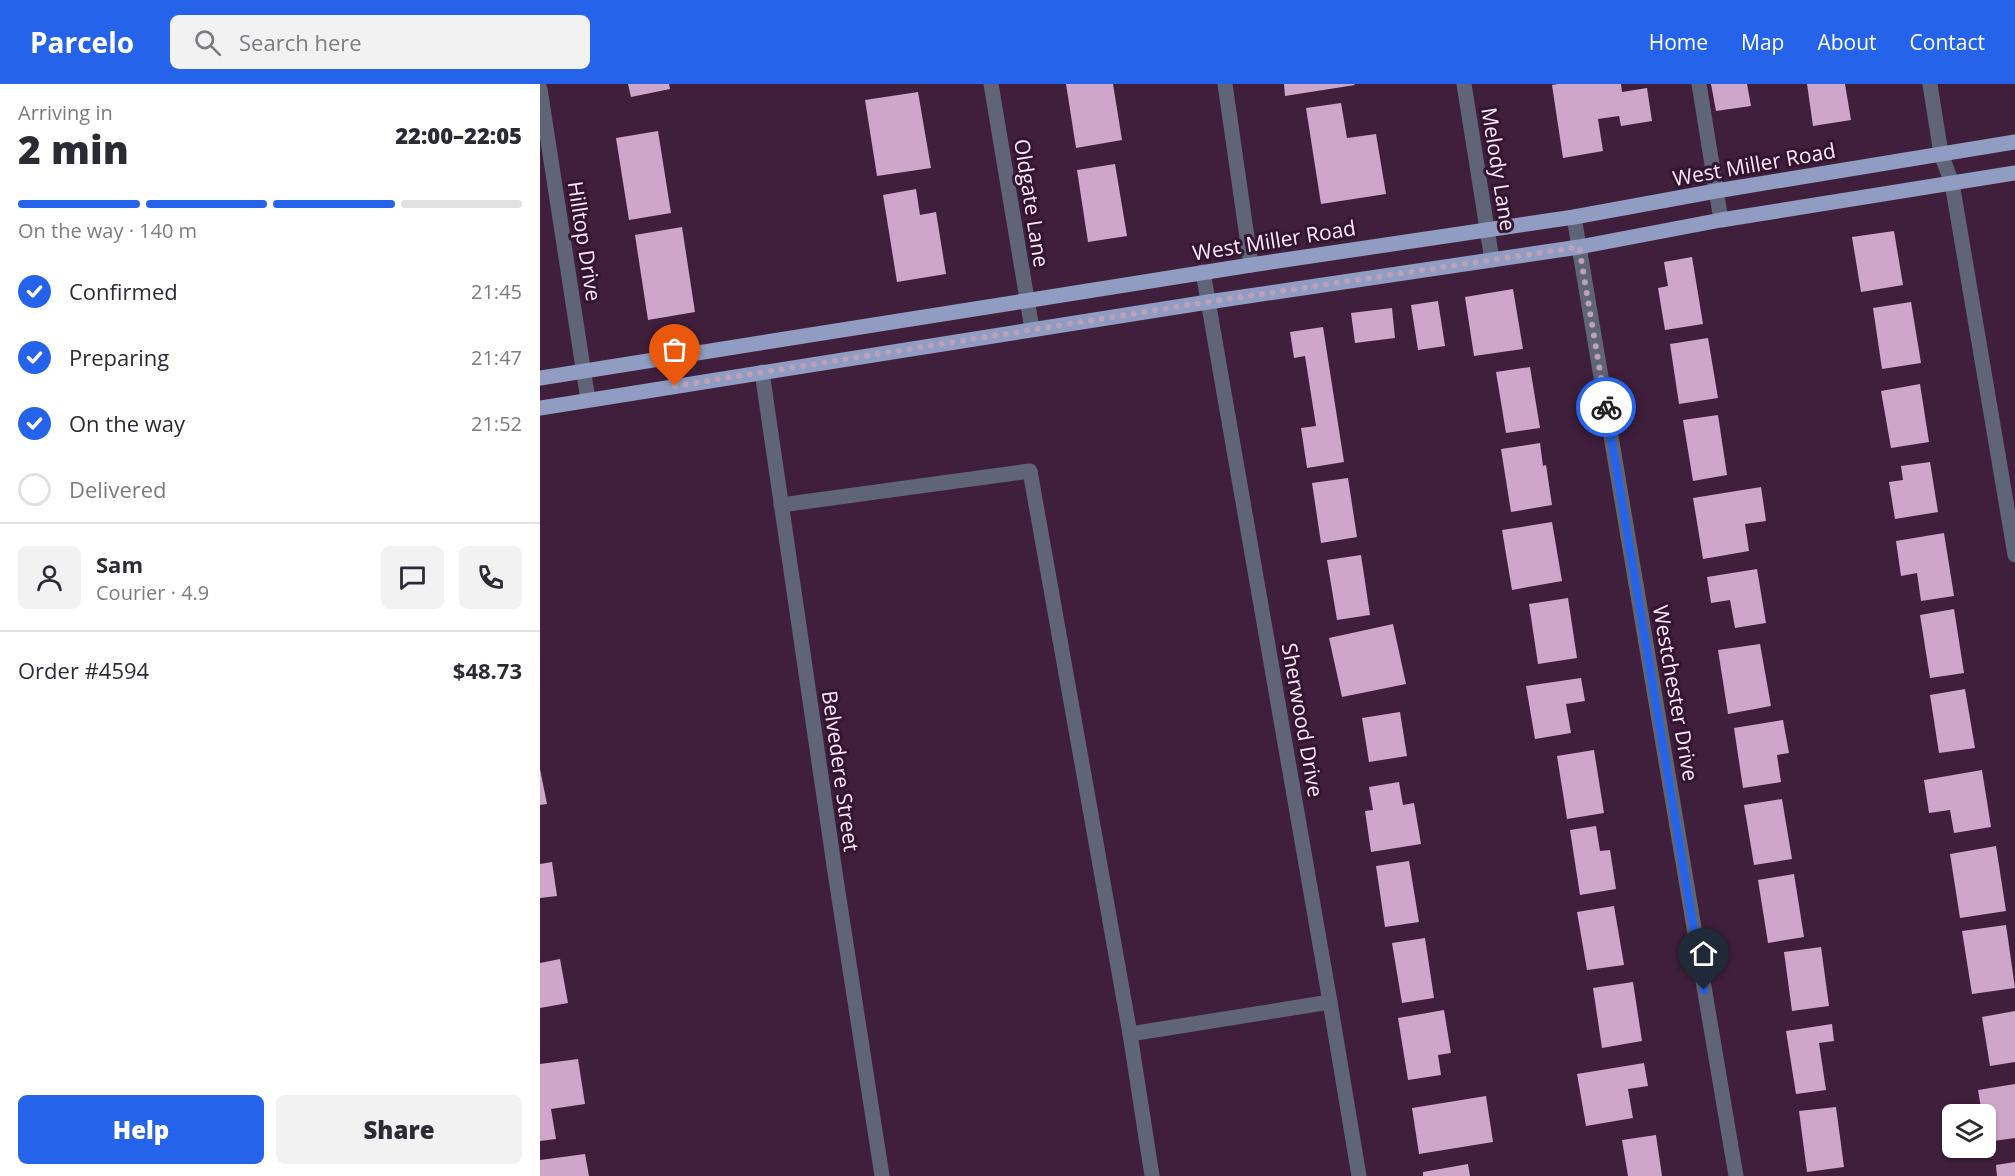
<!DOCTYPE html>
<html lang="en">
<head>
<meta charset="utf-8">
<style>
	:root { --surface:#fff; --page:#f2f2f3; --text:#2b2b33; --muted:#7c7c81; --line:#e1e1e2; --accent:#2563eb }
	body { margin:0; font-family:"Open Sans",sans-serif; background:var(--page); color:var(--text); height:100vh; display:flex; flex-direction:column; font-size:22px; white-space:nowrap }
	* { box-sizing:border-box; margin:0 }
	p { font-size:20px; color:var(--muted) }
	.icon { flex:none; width:33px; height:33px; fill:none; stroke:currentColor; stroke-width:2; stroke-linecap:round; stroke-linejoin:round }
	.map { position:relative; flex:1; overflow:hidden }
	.sheet { display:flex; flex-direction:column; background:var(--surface); width:540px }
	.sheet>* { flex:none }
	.buttons { position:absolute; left:1402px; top:1020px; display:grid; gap:12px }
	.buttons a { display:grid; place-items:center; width:54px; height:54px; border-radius:9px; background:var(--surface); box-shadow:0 2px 4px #0004; font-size:30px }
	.pin { position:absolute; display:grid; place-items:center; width:51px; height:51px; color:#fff; margin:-62px -26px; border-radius:50% 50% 50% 0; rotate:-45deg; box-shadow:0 0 6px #0007 }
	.pin .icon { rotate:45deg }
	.courier { position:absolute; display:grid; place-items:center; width:60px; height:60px; margin:-30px; border:4px solid #2563eb; border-radius:50%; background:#fff; color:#222; box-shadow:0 2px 8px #0007 }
	.head em { font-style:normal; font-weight:800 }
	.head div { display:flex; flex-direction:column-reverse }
	.head { display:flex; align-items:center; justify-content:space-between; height:102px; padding:0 18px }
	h1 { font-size:39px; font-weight:800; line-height:45px }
	.bar { display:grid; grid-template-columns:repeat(4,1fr); gap:9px 6px; align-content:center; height:72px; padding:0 18px }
	.bar i { height:8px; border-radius:4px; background:var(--line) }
	.bar .active { background:var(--accent) }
	.bar p { grid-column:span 4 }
	.line { display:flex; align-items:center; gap:15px; padding:0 18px; border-top:2px solid var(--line) }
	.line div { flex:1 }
	.round { display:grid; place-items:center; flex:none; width:63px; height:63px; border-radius:9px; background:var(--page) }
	ol { padding:0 18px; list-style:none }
	li { display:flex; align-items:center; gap:18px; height:66px }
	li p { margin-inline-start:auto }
	li .icon { padding:6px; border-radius:50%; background:var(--accent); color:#fff; stroke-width:4 }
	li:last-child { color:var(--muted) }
	li i { width:33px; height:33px; border:3px solid var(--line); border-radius:50% }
	.button { display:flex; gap:12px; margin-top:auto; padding:12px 18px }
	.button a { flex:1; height:69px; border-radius:9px; background:var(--accent); color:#fff; font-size:24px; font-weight:800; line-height:69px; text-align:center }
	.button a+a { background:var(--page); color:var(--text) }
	header { display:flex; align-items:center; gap:36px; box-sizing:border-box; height:84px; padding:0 30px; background:var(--accent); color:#fff }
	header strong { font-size:28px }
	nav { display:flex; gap:33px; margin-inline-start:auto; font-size:21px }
	.search { width:420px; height:54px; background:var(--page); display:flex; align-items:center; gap:15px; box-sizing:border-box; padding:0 21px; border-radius:9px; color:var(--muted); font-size:22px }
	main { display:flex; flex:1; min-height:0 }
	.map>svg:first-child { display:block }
	.building { fill:#cea6c9 }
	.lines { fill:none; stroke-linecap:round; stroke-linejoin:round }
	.minor { stroke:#5f6577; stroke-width:15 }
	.major { stroke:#909cc1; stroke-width:15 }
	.done { stroke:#bba2b8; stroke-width:6; stroke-dasharray:0 10.8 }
	.route { stroke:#2563eb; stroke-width:8 }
	.labels { text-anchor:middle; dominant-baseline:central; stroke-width:6; stroke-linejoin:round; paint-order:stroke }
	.street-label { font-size:21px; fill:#fee8fb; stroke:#341531 }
</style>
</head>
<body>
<header>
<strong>Parcelo</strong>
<div class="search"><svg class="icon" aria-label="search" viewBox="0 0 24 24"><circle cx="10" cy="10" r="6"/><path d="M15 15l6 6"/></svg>Search here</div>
<nav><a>Home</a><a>Map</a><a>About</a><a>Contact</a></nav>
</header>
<main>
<section class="sheet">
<div class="head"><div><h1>2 min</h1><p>Arriving in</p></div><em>22:00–22:05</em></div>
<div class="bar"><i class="active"></i><i class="active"></i><i class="active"></i><i></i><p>On the way · 140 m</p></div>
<ol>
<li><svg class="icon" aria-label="check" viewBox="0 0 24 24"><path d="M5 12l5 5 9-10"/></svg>Confirmed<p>21:45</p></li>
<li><svg class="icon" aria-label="check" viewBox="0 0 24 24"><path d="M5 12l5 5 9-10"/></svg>Preparing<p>21:47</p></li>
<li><svg class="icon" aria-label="check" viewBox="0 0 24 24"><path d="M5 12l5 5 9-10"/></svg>On the way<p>21:52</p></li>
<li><i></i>Delivered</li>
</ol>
<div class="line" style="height:108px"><a class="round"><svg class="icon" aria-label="person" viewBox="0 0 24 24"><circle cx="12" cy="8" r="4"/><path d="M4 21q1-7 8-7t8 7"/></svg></a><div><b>Sam</b><p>Courier · 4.9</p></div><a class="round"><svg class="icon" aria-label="chat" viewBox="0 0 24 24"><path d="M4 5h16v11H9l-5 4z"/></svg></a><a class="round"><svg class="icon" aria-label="phone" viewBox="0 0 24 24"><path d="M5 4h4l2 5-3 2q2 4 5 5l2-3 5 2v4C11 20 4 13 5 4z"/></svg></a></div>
<div class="line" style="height:78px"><div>Order #4594</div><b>$48.73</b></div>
<div class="button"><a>Help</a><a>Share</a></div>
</section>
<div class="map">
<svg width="1475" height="1092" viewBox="0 0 1475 1092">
	<rect width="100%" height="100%" fill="#3f1f3c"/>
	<g class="building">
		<polygon points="88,0 129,0 130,5 91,13"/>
		<polygon points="526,0 573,0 582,56 536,64"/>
		<polygon points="744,0 814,0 815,1 745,12"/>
		<polygon points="1018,0 1081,0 1082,8 1107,4 1112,37 1081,42 1079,32 1058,35 1063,67 1023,74 1012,1"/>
		<polygon points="1171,0 1207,0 1211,22 1176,27"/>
		<polygon points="1267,0 1305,0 1311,36 1273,42"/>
		<polygon points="378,8 391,84 337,92 325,16"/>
		<polygon points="801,19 807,54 836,50 846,110 781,120 766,24"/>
		<polygon points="118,47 131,129 89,136 76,54"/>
		<polygon points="575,80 587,152 548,158 537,86"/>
		<polygon points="376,105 380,131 396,128 406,190 357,198 343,111"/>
		<polygon points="142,143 155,228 108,236 95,151"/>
		<polygon points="1354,147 1363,201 1321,208 1312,153"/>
		<polygon points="1152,173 1163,240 1125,246 1118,204 1128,202 1124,178"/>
		<polygon points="973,205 983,265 934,272 925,213"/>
		<polygon points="898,217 905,262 878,266 871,221"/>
		<polygon points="1371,218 1381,279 1342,285 1333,224"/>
		<polygon points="852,224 855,254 815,259 811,229"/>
		<polygon points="783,243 804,378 767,384 761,344 776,342 765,272 754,274 750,248"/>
		<polygon points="1168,254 1178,314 1139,320 1130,260"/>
		<polygon points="990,283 1000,344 966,349 956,288"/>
		<polygon points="1380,300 1389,358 1351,364 1341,307"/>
		<polygon points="1178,331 1187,391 1153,397 1143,336"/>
		<polygon points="1000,359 1003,382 1006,381 1012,421 971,428 961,365"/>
		<polygon points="1390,378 1398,428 1355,435 1349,398 1363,396 1361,382"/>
		<polygon points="808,394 817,453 781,459 772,399"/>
		<polygon points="1221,403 1226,437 1205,440 1209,467 1163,475 1153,414"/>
		<polygon points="1012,438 1022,497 972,506 962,446"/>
		<polygon points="1404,449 1414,512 1381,517 1377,489 1361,492 1356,457"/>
		<polygon points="821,471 830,531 797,536 787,476"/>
		<polygon points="1217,485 1226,539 1195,544 1190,516 1171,519 1167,493"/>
		<polygon points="1028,514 1037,574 998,580 989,520"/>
		<polygon points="1414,525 1424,589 1390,594 1380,531"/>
		<polygon points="853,540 866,600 802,613 789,554"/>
		<polygon points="1220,560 1231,622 1188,630 1178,566"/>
		<polygon points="1041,594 1045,617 1026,620 1031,649 995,655 986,602"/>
		<polygon points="1425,605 1435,664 1399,669 1390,611"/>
		<polygon points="860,628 867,672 829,678 822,634"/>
		<polygon points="1243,636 1249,669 1237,671 1241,698 1203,704 1194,644"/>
		<polygon points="1054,666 1064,729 1027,735 1017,672"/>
		<polygon points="0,685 7,720 0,721"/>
		<polygon points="1442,686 1451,743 1414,749 1410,726 1389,729 1384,696"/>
		<polygon points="859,698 863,721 874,719 881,760 831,768 825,727 833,726 829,703"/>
		<polygon points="1242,715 1252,775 1214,781 1204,721"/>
		<polygon points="1056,742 1060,767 1070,766 1076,805 1040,811 1030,746"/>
		<polygon points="1456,762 1466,827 1420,834 1410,770"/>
		<polygon points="869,777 879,838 845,843 836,782"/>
		<polygon points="12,778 17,812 0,814 0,780"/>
		<polygon points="1254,790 1264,853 1228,859 1218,796"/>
		<polygon points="1074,822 1084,881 1047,886 1037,828"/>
		<polygon points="1466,841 1475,904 1432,910 1422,847"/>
		<polygon points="885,854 894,914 862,919 852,859"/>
		<polygon points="1281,863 1289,922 1252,927 1244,868"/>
		<polygon points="20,875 28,919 0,924 0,879"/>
		<polygon points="1093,898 1102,957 1062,964 1053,904"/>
		<polygon points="904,926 911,969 898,971 901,991 868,996 858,934"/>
		<polygon points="1475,927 1475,978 1450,982 1442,933"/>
		<polygon points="1292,940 1294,957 1279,959 1286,1006 1256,1010 1246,947"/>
		<polygon points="38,975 45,1020 11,1025 16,1055 0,1057 0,980"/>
		<polygon points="1104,979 1108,1002 1088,1005 1093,1034 1046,1042 1037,990"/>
		<polygon points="1475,1000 1475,1054 1446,1058 1446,1030 1442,1030 1438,1006"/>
		<polygon points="946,1012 953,1058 879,1070 872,1024"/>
		<polygon points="1296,1023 1304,1083 1267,1088 1259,1027"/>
		<polygon points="1116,1051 1122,1092 1088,1092 1082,1056"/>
		<polygon points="45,1070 49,1092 0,1092 0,1076"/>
		<polygon points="1475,1078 1475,1092 1457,1092 1456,1081"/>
		<polygon points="928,1080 930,1092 883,1092 883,1088"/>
	</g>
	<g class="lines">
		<g class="minor">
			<polyline points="451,0 492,245"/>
			<polyline points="685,0 711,181"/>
			<polyline points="924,0 952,176"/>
			<polyline points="1159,0 1181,136"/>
			<polyline points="1390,0 1401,70 1412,99 1475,471"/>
			<polyline points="0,5 48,316"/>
			<polyline points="1034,133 1196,1092"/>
			<polyline points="663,188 790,918 819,1092"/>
			<polyline points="222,288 296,795 342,1092"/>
			<polyline points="241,421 490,387 590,950 612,1092"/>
			<polyline points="590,950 790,918"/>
		</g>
		<g class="major">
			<polyline points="0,294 711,181 1034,133 1176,107 1475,58"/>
			<polyline points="0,324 668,218 1039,163 1181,136 1475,89"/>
		</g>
	</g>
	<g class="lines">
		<polyline class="done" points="135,302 668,218 1039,163 1066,323"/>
		<polyline class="route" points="1066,323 1164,906"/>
	</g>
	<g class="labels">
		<g class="street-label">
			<text transform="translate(1214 80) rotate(-10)">West Miller Road</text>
			<text transform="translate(959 85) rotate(81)">Melody Lane</text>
			<text transform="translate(492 119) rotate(81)">Oldgate Lane</text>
			<text transform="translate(734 156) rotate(-9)">West Miller Road</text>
			<text transform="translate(45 157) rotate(81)">Hilltop Drive</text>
			<text transform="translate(1136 609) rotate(80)">Westchester Drive</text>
			<text transform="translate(763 636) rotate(80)">Sherwood Drive</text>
			<text transform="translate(301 687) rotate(82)">Belvedere Street</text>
		</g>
	</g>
</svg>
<div class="buttons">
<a><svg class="icon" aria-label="layers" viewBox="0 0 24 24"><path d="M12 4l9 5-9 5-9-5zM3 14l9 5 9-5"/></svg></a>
</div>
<div class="pin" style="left:135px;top:302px;background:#ea580c"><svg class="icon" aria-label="bag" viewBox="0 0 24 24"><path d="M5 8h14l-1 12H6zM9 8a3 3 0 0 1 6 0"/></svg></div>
<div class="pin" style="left:1164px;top:906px;background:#1f2937"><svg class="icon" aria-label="home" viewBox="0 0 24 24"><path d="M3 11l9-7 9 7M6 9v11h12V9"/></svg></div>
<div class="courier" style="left:1066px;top:323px"><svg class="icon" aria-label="bike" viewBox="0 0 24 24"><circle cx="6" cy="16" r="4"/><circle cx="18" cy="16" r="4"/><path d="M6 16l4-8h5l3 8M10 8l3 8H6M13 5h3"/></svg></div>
</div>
</main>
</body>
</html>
